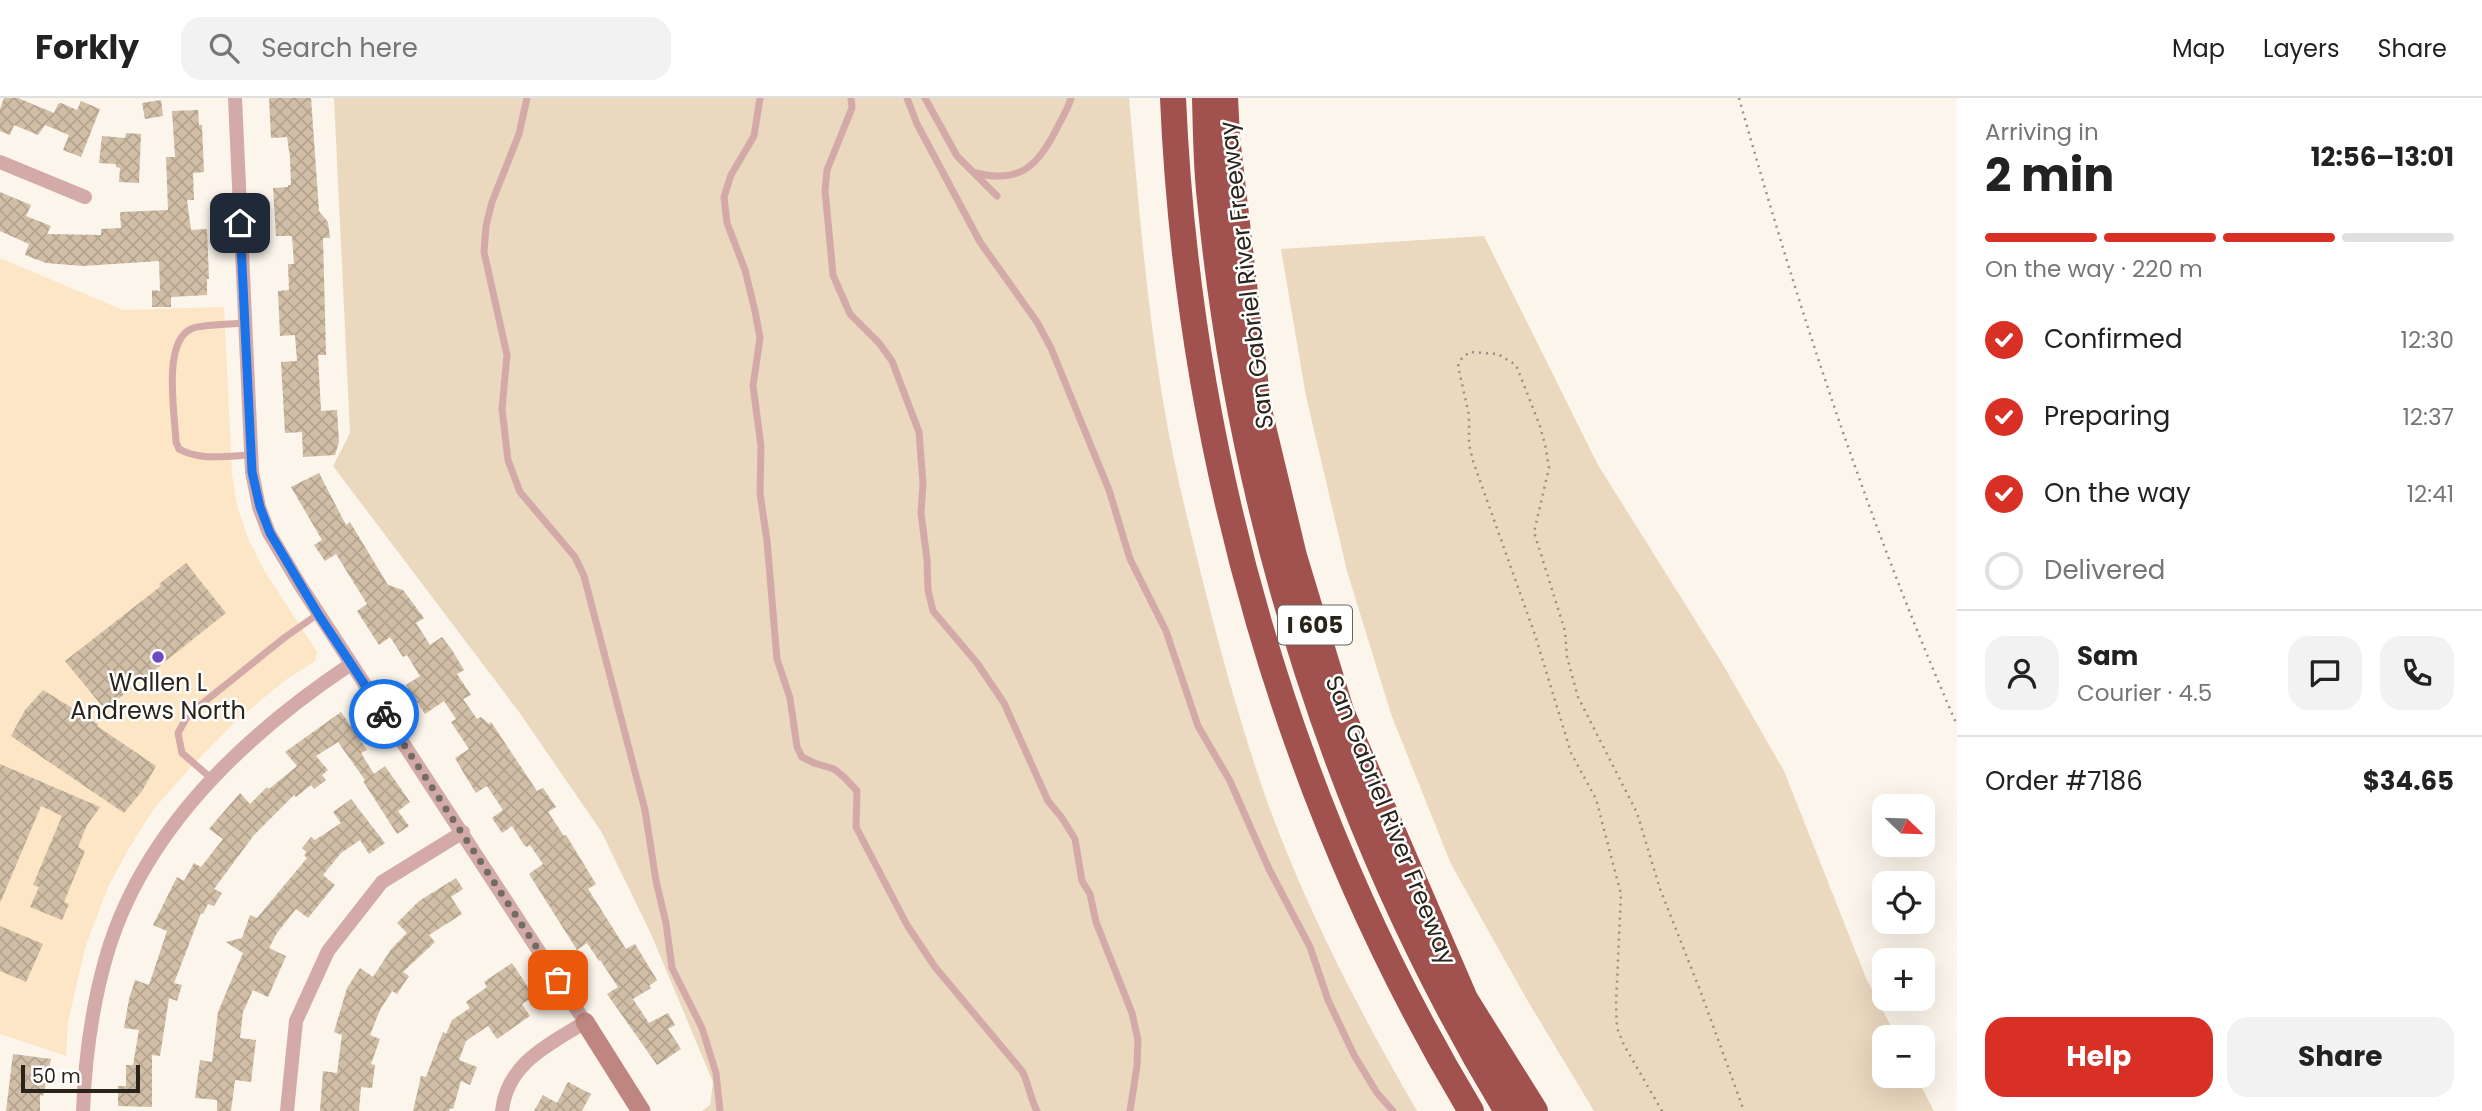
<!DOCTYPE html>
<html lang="en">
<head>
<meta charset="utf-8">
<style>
	:root { --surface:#fff; --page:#f2f2f2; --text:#222; --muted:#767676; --line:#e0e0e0; --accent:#d93025 }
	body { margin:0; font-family:Poppins,sans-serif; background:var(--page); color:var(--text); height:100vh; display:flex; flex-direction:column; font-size:26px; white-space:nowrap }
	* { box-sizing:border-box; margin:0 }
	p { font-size:23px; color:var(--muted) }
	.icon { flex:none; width:38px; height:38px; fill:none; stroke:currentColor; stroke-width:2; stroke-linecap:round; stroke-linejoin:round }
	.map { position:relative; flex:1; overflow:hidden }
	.drawer { display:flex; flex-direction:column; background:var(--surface); width:525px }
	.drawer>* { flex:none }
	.needle { width:46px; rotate:113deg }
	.tools { position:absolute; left:1872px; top:696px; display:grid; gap:14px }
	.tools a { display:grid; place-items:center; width:63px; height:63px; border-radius:14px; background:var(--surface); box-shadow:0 7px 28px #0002; font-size:35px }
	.scale { position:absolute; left:21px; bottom:18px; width:119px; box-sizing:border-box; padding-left:7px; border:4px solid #292319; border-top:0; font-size:19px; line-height:24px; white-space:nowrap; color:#292319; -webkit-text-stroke:5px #fff; paint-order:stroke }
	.pin { position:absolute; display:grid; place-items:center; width:60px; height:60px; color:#fff; margin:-30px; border-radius:14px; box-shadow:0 4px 10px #0006 }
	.courier { position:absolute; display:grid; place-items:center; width:70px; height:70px; margin:-35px; border:5px solid #1a73e8; border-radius:50%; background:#fff; color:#222; box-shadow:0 2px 9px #0007 }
	.head em { font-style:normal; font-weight:700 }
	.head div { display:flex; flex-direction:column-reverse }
	.head { display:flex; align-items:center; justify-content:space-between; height:119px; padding:0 28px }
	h1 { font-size:46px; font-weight:700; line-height:52px }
	.bar { display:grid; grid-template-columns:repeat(4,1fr); gap:10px 7px; align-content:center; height:84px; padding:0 28px }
	.bar i { height:9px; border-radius:5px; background:var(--line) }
	.bar .on { background:var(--accent) }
	.bar p { grid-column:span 4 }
	.line { display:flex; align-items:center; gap:18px; padding:0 28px; border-top:2px solid var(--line) }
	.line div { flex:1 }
	.round { display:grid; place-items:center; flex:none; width:74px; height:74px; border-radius:21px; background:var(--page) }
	ol { padding:0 28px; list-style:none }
	li { display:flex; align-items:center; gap:21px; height:77px }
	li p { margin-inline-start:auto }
	li .icon { padding:7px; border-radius:50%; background:var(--accent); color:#fff; stroke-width:4 }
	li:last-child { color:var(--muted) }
	li i { width:38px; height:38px; border:4px solid var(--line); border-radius:50% }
	.button { display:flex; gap:14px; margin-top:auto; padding:14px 28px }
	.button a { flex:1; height:80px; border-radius:21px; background:var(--accent); color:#fff; font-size:28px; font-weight:700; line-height:80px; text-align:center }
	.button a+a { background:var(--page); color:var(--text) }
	header { display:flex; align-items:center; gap:42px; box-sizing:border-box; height:98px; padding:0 35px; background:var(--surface); border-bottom:2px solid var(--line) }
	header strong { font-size:33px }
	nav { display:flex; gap:38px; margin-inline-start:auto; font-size:24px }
	.search { width:490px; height:63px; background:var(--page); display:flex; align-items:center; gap:18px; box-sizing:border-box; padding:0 24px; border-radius:21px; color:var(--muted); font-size:26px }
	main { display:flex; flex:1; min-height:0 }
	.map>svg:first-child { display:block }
	.built { fill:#fce6c5 }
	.green { fill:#ead8bf }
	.building { fill:url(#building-cross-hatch) }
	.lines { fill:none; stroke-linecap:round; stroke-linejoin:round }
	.path { stroke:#969086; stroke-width:2.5; stroke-dasharray:2 5; stroke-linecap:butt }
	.lane { stroke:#d3aaa7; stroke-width:7 }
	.street { stroke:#d3aaa7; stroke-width:14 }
	.secondary { stroke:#bf8581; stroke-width:19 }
	.highway { stroke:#a1514e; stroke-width:26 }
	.done { stroke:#736c62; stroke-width:7; stroke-dasharray:0 12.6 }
	.route { stroke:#1a73e8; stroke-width:9 }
	.poi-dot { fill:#6c4ac3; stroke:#fff; stroke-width:2.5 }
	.labels { text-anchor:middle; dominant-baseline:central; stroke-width:5; stroke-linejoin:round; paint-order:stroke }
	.shield { fill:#fff; stroke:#69655e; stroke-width:2 }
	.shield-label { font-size:23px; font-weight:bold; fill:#292319 }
	.street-label { font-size:24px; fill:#292319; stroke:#fff }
	.poi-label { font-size:24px; fill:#292319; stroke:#fff }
</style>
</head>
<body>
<header>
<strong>Forkly</strong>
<div class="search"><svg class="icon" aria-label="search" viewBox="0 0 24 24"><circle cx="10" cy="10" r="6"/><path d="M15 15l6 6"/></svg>Search here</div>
<nav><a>Map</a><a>Layers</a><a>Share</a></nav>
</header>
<main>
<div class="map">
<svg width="1957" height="1013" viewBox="0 0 1957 1013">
	<defs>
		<pattern id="building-cross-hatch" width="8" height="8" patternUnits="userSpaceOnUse" patternTransform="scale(1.75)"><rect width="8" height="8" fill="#d0bea6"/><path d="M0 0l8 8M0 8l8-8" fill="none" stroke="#b3a38e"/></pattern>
	</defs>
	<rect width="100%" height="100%" fill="#fcf5eb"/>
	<polygon class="built" points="0,160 123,212 224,209 232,376 237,407 249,443 264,472 317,554 315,563 287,581 237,622 190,670 153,712 128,752 108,789 85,850 68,924 66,958 0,936"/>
	<g class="green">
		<path d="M334,0H1129C1138,99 1146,199 1162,297C1172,359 1187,420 1202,480C1221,556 1242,632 1268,706C1307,812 1360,915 1417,1013H702L710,1007L713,984L651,836L601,733L519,614L333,368L350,335Z"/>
		<polygon points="1484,138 1598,367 1722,565 1784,673 1866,880 1897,940 1885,940 1885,978 1916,978 1934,1013 1594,1013 1526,900 1451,766 1391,616 1347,473 1306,298 1281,151"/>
	</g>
	<g class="building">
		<polygon points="4,0 18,0 54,15 58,6 61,5 77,12 81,3 100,11 81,59 63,52 69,37 45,27 38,37 14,27 10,37 0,33 0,11"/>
		<polygon points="269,0 311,0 319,113 328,124 330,140 323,140 326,257 318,257 321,313 337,312 339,344 335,357 303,359 302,334 285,335 281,264 297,263 295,237 280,238 278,193 289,192 288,166 294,166 292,138 276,138 273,90 288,89 288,87 291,87 290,59 287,39 271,40"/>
		<polygon points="161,2 163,18 145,21 142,5"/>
		<polygon points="198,12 199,27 202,27 204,74 193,75 194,102 187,102 191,132 207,131 209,181 207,181 207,197 171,199 171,209 152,209 152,192 160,193 159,163 83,168 46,165 25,157 29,146 0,133 0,94 31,107 26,118 51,128 47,136 101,137 101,131 121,130 120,114 168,112 166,59 175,59 172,13"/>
		<polygon points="126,35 141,36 139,85 119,84 120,70 116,69 116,66 99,65 102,38 125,40"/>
		<polygon points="319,375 346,427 350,424 388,487 403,492 424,520 416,525 430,547 442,539 452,552 464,572 457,576 471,597 463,601 477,621 481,619 489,626 491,624 537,693 543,690 556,709 548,714 564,738 566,737 596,786 588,791 626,851 635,846 657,882 649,888 651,890 633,901 649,925 668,915 675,927 668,931 681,951 657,967 607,896 618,889 600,862 599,863 587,845 577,852 529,776 543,766 530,747 527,749 524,747 512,728 502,735 492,720 503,712 487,688 476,695 466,679 455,660 469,651 451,624 456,621 444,603 425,616 406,587 420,578 407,557 403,559 390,539 379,547 357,513 367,506 336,456 325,463 314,447 322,442 291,389"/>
		<polygon points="186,465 226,515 113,605 107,614 65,563 161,488 159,486"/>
		<polygon points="43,592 98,626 97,628 156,668 142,693 124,715 11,638 25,612"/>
		<polygon points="341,614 367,652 361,655 374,676 385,668 410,704 398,713 409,728 397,736 363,683 365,682 338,644 316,658 328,672 322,677 326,682 314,691 311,687 296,699 294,697 254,737 214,791 222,795 214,808 208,806 203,816 201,815 174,885 182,887 177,903 169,900 160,958 152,957 152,1009 118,1008 118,988 126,988 126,967 133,967 139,932 124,930 129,901 135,882 149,887 167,833 153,827 177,779 184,783 194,765 201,769 223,741 209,731 240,695 250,706 267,689 269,691 297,668 285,654"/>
		<polygon points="0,666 100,709 87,727 78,749 85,753 64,804 69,806 62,822 30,809 39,789 33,787 62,718 41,708 0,805"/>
		<polygon points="351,701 385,745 369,756 360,742 341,755 323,777 335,787 308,820 296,811 277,835 269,850 286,858 268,899 253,892 243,914 240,940 256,942 251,984 235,982 231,1013 217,1013 217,1002 195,1000 200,962 212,964 218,914 243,855 226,844 242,840 250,817 257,820 307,760 304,757 307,754 302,750 311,739 315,742 341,725 333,714"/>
		<polygon points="456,780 463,791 451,799 462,816 429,837 435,844 403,874 409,878 397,896 392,893 380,912 370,937 380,941 371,966 375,967 372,990 361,989 359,1013 320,1013 323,973 337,975 342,937 334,934 347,890 360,870 373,879 392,850 407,835 397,825 419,803"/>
		<polygon points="0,828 43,846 26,884 0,873"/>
		<polygon points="512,865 534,898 522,906 530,918 497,941 488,928 466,943 459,962 477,969 470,987 461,983 453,1011 450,1010 449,1013 413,1013 421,978 426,979 443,934 446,936 452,922 470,910 466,904 487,889 484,884"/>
		<polygon points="13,956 51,961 43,998 40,997 40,1013 6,1013"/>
		<polygon points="568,984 591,996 582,1013 534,1013 543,997 557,1005"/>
	</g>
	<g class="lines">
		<g class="path">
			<path d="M1739,0C1799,213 1868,424 1957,627"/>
			<polyline points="1662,1013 1624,947 1617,930 1616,906 1621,796 1596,701 1571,655 1535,537 1473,363 1469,346 1469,317 1458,268 1462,260 1470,254 1498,256 1516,267 1540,328 1546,351 1549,370 1534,434 1565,533 1567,559 1578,599 1637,715 1660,791 1700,892 1744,1013"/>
		</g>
		<g class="lane">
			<polyline points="527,0 519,36 492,104 486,128 484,154 507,257 502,311 508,362 520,394 575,459 584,478 645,712 656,783 666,825 672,870 702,930 716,975 720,1013"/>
			<path d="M760,0L754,38L731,77L724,99L727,125L745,172L755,213L760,240L753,288L761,348L760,395L767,443L777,561L790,600L797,649L802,659L814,665L834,671L844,679L857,693L856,729L907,827L935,869L1022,973C1029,986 1030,1000 1037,1013"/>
			<polyline points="851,0 852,10 827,72 825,92 833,177 850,216 879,245 892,263 919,334 923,386 921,415 927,462 928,492 933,513 977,565 1004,605 1048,703 1062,720 1075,741 1082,783 1090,796 1096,824 1132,915 1138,942 1137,968 1130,1013"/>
			<polyline points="907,0 917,26 980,144 1037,224 1051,250 1109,392 1130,461 1166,533 1198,628 1230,683 1269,771 1310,849 1328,902 1354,957 1377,995 1393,1013"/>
			<polyline points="925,0 957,58 997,98"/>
			<path d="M976,75C1020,86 1038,68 1057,30C1062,20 1068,11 1071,0"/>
			<path d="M245,225C233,226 200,226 191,231C162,244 175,317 176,344L179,351C200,363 228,358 251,357"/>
			<polyline points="212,681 182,655 178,635 188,617 284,540 318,516"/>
		</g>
		<g class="street">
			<path d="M235,0L252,374L259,409L269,435L300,487L585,924C549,947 507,965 502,1013"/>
			<polyline points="0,64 85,99"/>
			<path d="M83,1013C85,960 92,907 107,856C144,731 246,636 351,566"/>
			<polyline points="287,1013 296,923 328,853 382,784 463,734"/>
		</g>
		<polyline class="secondary" points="585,924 641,1013"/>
		<g class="highway">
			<path d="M1173,0C1188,353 1288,709 1471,1013"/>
			<path d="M1205,0C1206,34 1206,68 1210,102C1241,421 1340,738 1507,1013"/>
			<polyline points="1225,0 1227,39 1258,308 1294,458 1341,613 1465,901 1535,1013"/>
		</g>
	</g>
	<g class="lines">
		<polyline class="done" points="384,616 558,882"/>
		<polyline class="route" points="240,125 252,374 260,409 270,435 318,516 384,616"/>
	</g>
	<circle class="poi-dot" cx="158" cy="559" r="7"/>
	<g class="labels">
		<rect class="shield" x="1278" y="507.5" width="74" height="39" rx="5"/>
		<g class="shield-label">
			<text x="1315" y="527">I 605</text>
		</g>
		<g class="street-label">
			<text transform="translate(1246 177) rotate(-97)">San Gabriel River Freeway</text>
			<text transform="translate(1391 722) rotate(68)">San Gabriel River Freeway</text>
		</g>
		<g class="poi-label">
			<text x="158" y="584">Wallen L<tspan x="158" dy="28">Andrews North</tspan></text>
		</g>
	</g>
</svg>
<div class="tools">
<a><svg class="needle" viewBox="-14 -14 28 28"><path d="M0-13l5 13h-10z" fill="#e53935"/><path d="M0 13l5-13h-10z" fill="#767676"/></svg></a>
<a><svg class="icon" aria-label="locate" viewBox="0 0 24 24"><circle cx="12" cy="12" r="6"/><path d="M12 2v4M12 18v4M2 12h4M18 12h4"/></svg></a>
<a>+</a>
<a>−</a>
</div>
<div class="scale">50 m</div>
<div class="pin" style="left:558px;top:882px;background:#ea580c"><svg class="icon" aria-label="bag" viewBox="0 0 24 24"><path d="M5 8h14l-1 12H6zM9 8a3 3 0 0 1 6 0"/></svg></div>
<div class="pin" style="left:240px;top:125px;background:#1f2937"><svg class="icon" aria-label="home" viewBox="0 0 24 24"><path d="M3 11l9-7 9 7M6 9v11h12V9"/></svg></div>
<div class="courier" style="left:384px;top:616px"><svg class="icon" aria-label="bike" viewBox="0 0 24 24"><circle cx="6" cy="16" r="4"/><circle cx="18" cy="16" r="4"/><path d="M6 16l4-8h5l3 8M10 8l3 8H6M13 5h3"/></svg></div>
</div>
<section class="drawer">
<div class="head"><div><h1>2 min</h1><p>Arriving in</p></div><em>12:56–13:01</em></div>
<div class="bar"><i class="on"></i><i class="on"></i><i class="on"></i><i></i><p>On the way · 220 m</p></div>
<ol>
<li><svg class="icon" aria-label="check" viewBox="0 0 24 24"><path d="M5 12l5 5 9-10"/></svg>Confirmed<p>12:30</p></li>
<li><svg class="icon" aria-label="check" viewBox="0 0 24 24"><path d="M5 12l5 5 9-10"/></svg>Preparing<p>12:37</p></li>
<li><svg class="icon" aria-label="check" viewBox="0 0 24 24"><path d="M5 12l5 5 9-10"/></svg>On the way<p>12:41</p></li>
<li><i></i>Delivered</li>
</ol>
<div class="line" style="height:126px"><a class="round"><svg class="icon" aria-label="person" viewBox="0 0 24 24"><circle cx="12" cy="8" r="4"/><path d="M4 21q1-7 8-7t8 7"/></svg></a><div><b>Sam</b><p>Courier · 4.5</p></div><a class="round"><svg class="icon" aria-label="chat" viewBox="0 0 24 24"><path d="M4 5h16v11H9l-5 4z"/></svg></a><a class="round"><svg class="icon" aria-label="phone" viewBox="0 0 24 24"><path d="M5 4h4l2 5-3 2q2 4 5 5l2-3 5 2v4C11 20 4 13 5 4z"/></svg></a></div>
<div class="line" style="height:91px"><div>Order #7186</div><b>$34.65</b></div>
<div class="button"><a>Help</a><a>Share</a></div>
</section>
</main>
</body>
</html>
